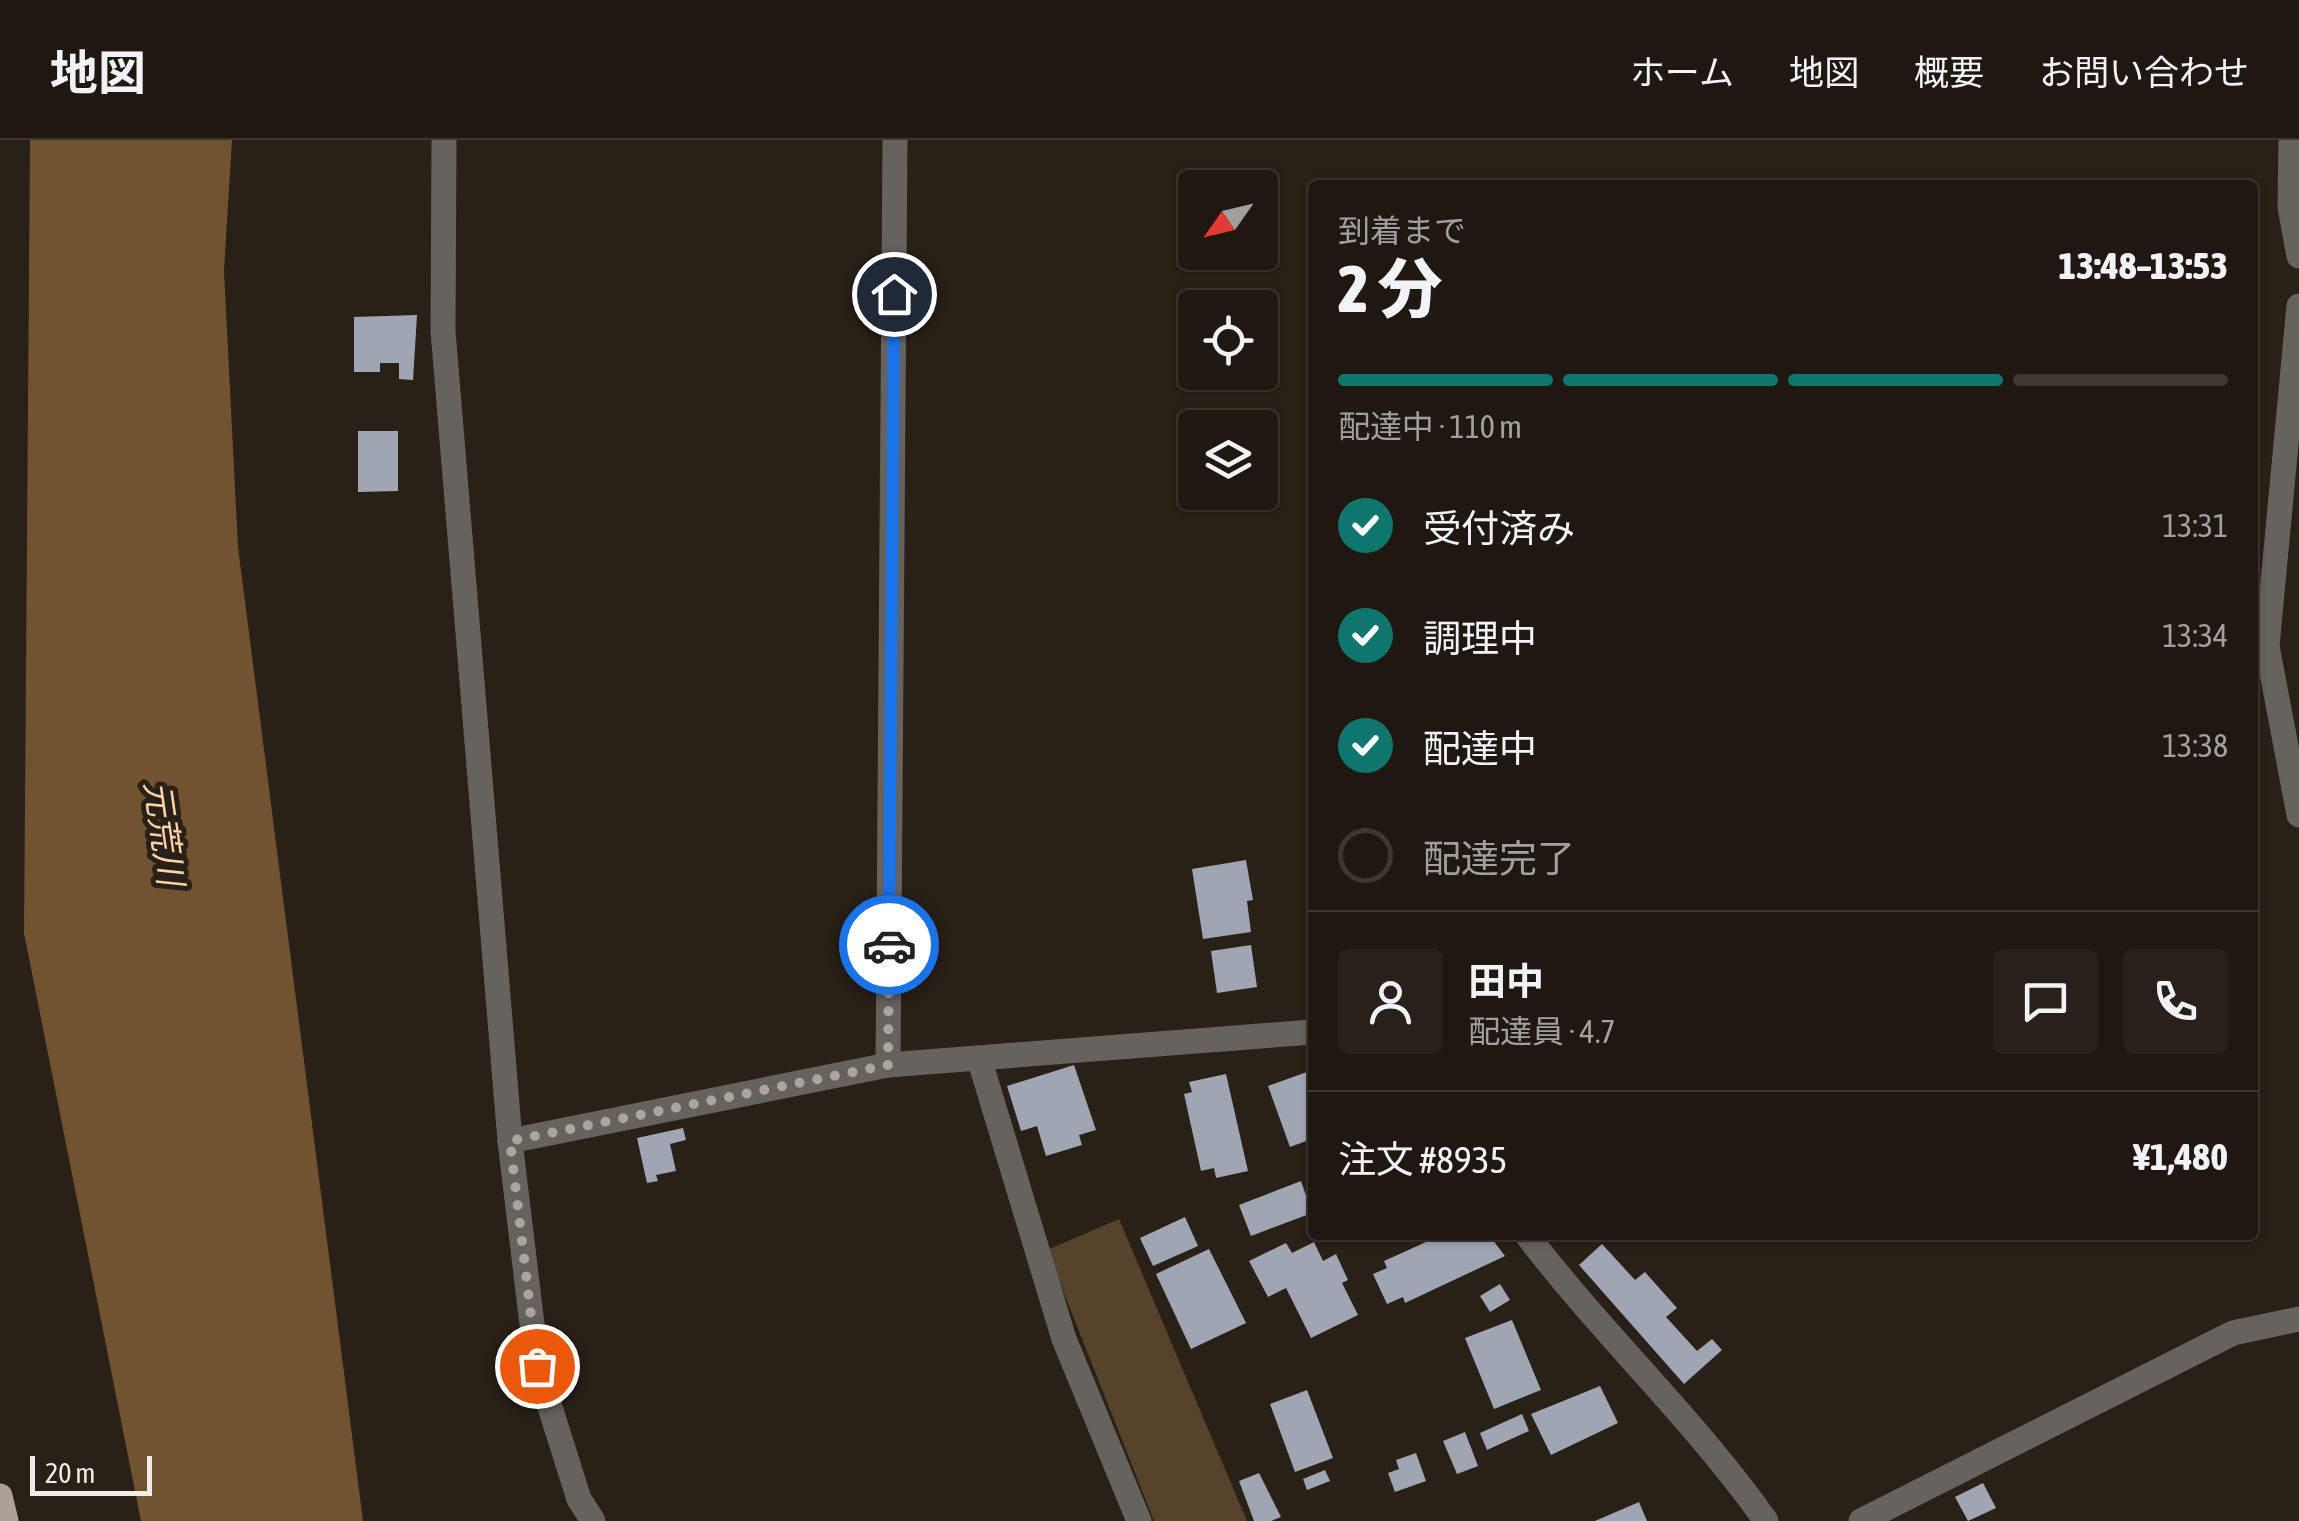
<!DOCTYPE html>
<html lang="ja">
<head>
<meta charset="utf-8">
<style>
	:root { --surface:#1f1811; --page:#27211a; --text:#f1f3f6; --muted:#a1a09f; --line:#3c3731; --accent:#0f766e }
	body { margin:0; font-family:"Asap Condensed","Noto Sans JP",sans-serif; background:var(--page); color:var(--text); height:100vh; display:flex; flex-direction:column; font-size:38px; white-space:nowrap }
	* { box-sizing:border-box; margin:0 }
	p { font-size:32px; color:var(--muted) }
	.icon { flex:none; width:55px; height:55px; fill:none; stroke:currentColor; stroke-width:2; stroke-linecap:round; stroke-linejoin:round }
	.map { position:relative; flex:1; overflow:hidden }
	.sheet { position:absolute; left:1308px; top:40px; width:950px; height:1060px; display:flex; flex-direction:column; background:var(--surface); border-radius:10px; box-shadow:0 2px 8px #0004,0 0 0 2px var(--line) }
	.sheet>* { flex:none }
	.needle { width:65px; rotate:236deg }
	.buttons { position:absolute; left:1178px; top:30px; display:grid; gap:20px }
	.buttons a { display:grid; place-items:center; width:100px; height:100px; border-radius:10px; background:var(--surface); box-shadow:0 2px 8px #0004,0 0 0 2px var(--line); font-size:50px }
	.scale { position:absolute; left:30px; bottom:25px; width:122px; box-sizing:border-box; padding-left:10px; border:5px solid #f2ece6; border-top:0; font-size:28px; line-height:35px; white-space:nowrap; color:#f2ece6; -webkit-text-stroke:8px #292017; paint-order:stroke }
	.pin { position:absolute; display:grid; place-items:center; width:85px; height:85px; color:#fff; margin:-42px; border:5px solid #fff; border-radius:50%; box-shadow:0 2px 10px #0007 }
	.courier { position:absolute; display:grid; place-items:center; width:100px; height:100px; margin:-50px; border:8px solid #1a73e8; border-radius:50%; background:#fff; color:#222; box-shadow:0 2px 12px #0007 }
	.overview em { font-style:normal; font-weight:800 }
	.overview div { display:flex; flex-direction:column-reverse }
	.overview { display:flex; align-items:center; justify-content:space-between; height:170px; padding:0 30px }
	h1 { font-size:65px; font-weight:800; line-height:75px }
	.bar { display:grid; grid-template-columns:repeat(4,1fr); gap:15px 10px; align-content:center; height:120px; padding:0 30px }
	.bar i { height:12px; border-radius:8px; background:var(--line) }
	.bar .active { background:var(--accent) }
	.bar p { grid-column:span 4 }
	.line { display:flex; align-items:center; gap:25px; padding:0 30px; border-top:2px solid var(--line) }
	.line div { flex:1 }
	.round { display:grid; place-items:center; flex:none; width:105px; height:105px; border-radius:10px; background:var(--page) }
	ol { padding:0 30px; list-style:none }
	li { display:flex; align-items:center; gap:30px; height:110px }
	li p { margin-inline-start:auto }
	li .icon { padding:10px; border-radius:50%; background:var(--accent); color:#fff; stroke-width:4 }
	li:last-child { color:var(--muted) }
	li i { width:55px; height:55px; border:5px solid var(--line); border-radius:50% }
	header { display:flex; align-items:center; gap:60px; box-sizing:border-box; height:140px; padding:0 50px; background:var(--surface); border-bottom:2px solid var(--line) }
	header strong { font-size:48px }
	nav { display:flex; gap:55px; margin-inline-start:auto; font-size:35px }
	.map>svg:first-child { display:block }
	.green { fill:#57422c }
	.water { fill:#715332 }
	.building { fill:#a0a5b4 }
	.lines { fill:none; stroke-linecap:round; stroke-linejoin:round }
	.minor { stroke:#66625d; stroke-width:25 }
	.major { stroke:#aba197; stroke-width:25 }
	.done { stroke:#aca59e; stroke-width:10; stroke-dasharray:0 18 }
	.route { stroke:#1a73e8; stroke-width:12 }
	.labels { text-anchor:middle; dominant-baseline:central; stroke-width:10; stroke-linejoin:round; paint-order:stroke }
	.water-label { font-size:35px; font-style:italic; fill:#fcd2a6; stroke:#292017 }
</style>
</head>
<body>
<header>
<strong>地図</strong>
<nav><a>ホーム</a><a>地図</a><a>概要</a><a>お問い合わせ</a></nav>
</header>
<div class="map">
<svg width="2299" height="1381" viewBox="0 0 2299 1381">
	<rect width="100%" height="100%" fill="#292017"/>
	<polygon class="green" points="1119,1079 1247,1381 1154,1381 1047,1110"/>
	<polygon class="water" points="30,0 232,0 224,131 238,407 363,1381 141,1381 24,793"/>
	<g class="building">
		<polygon points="417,175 413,240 399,239 399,223 380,223 380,232 354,232 354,177"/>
		<polygon points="358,291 398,291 398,351 358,352"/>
		<polygon points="1246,720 1253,760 1247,761 1251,792 1203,799 1192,729"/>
		<polygon points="1251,805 1257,847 1217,853 1211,811"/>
		<polygon points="1074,925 1096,990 1079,995 1082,1005 1046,1016 1037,986 1021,991 1007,946"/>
		<polygon points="1307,932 1312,949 1312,999 1290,1007 1268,946"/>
		<polygon points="1226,934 1248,1031 1216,1038 1214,1028 1201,1031 1184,954 1192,952 1189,942"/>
		<polygon points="683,988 686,1000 670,1004 676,1031 656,1035 658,1041 647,1043 637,998"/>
		<polygon points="1301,1041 1312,1073 1251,1096 1239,1065"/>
		<polygon points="1185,1077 1198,1106 1153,1126 1140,1098"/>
		<polygon points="1429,1095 1489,1095 1505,1116 1405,1163 1403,1157 1387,1164 1373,1134 1387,1128 1384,1121 1426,1102"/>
		<polygon points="1314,1102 1323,1121 1336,1114 1348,1140 1342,1143 1358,1175 1311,1198 1286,1148 1268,1157 1249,1121 1286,1103 1292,1113"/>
		<polygon points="1602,1104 1635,1140 1645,1132 1677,1168 1666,1177 1697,1211 1712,1199 1722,1210 1684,1244 1579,1125"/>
		<polygon points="1209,1109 1246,1183 1191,1209 1156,1134"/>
		<polygon points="1500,1144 1510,1160 1490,1172 1480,1156"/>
		<polygon points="1512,1180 1541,1250 1494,1269 1465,1198"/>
		<polygon points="1600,1246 1618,1283 1551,1315 1531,1274"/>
		<polygon points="1307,1250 1333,1318 1295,1332 1270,1264"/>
		<polygon points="1522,1274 1529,1291 1487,1310 1480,1293"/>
		<polygon points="1465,1292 1478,1326 1457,1334 1443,1301"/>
		<polygon points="1416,1313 1426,1341 1395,1352 1388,1333 1399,1329 1396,1320"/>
		<polygon points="1325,1330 1330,1341 1307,1350 1303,1339"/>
		<polygon points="1259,1333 1281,1377 1271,1381 1254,1381 1239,1341"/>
		<polygon points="1983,1343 1996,1368 1968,1381 1955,1357"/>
		<polygon points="1639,1362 1647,1381 1595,1381"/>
	</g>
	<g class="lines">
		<g class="minor">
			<polyline points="444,0 443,191 510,1001 537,1226 579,1359 593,1381"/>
			<polyline points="2291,0 2290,67 2299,116"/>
			<polyline points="2299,166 2267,506 2299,675"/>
			<polyline points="979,918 1064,1199 1139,1381"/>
			<polyline points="888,925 895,0"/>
			<polyline points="510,1001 888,925 1312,892"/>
			<path d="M1527,1095C1602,1194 1694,1279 1766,1381"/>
			<polyline points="1861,1381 2233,1193 2299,1179"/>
		</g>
		<polyline class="major" points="0,1356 6,1381"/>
	</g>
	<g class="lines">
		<polyline class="done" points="537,1226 510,1001 888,925 889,805"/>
		<polyline class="route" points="889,805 894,154"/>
	</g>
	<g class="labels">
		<g class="water-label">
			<text transform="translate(165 693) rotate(82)">元荒川</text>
		</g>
	</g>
</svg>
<div class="buttons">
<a><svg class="needle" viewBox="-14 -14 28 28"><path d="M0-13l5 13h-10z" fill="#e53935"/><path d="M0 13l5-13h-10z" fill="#a1a09f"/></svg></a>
<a><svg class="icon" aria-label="locate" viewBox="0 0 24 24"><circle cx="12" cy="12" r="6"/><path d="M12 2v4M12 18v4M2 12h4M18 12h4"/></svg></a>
<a><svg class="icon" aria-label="layers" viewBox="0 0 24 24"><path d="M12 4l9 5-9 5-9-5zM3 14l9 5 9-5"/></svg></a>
</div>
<div class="scale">20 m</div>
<div class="pin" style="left:537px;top:1226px;background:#ea580c"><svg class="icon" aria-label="bag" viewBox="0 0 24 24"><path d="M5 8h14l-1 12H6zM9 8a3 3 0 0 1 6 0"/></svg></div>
<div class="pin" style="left:894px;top:154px;background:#1f2937"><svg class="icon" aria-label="home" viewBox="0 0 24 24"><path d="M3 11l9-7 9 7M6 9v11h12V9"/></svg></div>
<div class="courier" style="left:889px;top:805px"><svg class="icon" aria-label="car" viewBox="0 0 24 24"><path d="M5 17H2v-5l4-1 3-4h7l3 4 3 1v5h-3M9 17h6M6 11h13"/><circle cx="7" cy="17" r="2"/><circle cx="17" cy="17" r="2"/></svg></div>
<section class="sheet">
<div class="overview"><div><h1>2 分</h1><p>到着まで</p></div><em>13:48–13:53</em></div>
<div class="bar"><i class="active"></i><i class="active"></i><i class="active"></i><i></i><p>配達中 · 110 m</p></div>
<ol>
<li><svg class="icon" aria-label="check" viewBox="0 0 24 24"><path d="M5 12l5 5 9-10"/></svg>受付済み<p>13:31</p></li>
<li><svg class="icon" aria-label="check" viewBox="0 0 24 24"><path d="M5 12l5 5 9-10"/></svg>調理中<p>13:34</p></li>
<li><svg class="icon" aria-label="check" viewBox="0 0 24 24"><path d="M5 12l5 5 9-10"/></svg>配達中<p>13:38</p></li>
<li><i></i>配達完了</li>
</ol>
<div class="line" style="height:180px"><a class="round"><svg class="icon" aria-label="person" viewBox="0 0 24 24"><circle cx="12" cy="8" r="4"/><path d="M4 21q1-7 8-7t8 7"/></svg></a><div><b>田中</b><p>配達員 · 4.7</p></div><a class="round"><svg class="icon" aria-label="chat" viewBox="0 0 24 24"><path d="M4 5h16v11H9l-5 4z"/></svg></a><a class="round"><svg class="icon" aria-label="phone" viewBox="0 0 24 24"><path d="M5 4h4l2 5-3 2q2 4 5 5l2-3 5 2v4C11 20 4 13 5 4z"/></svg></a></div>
<div class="line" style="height:130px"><div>注文 #8935</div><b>¥1,480</b></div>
</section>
</div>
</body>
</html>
